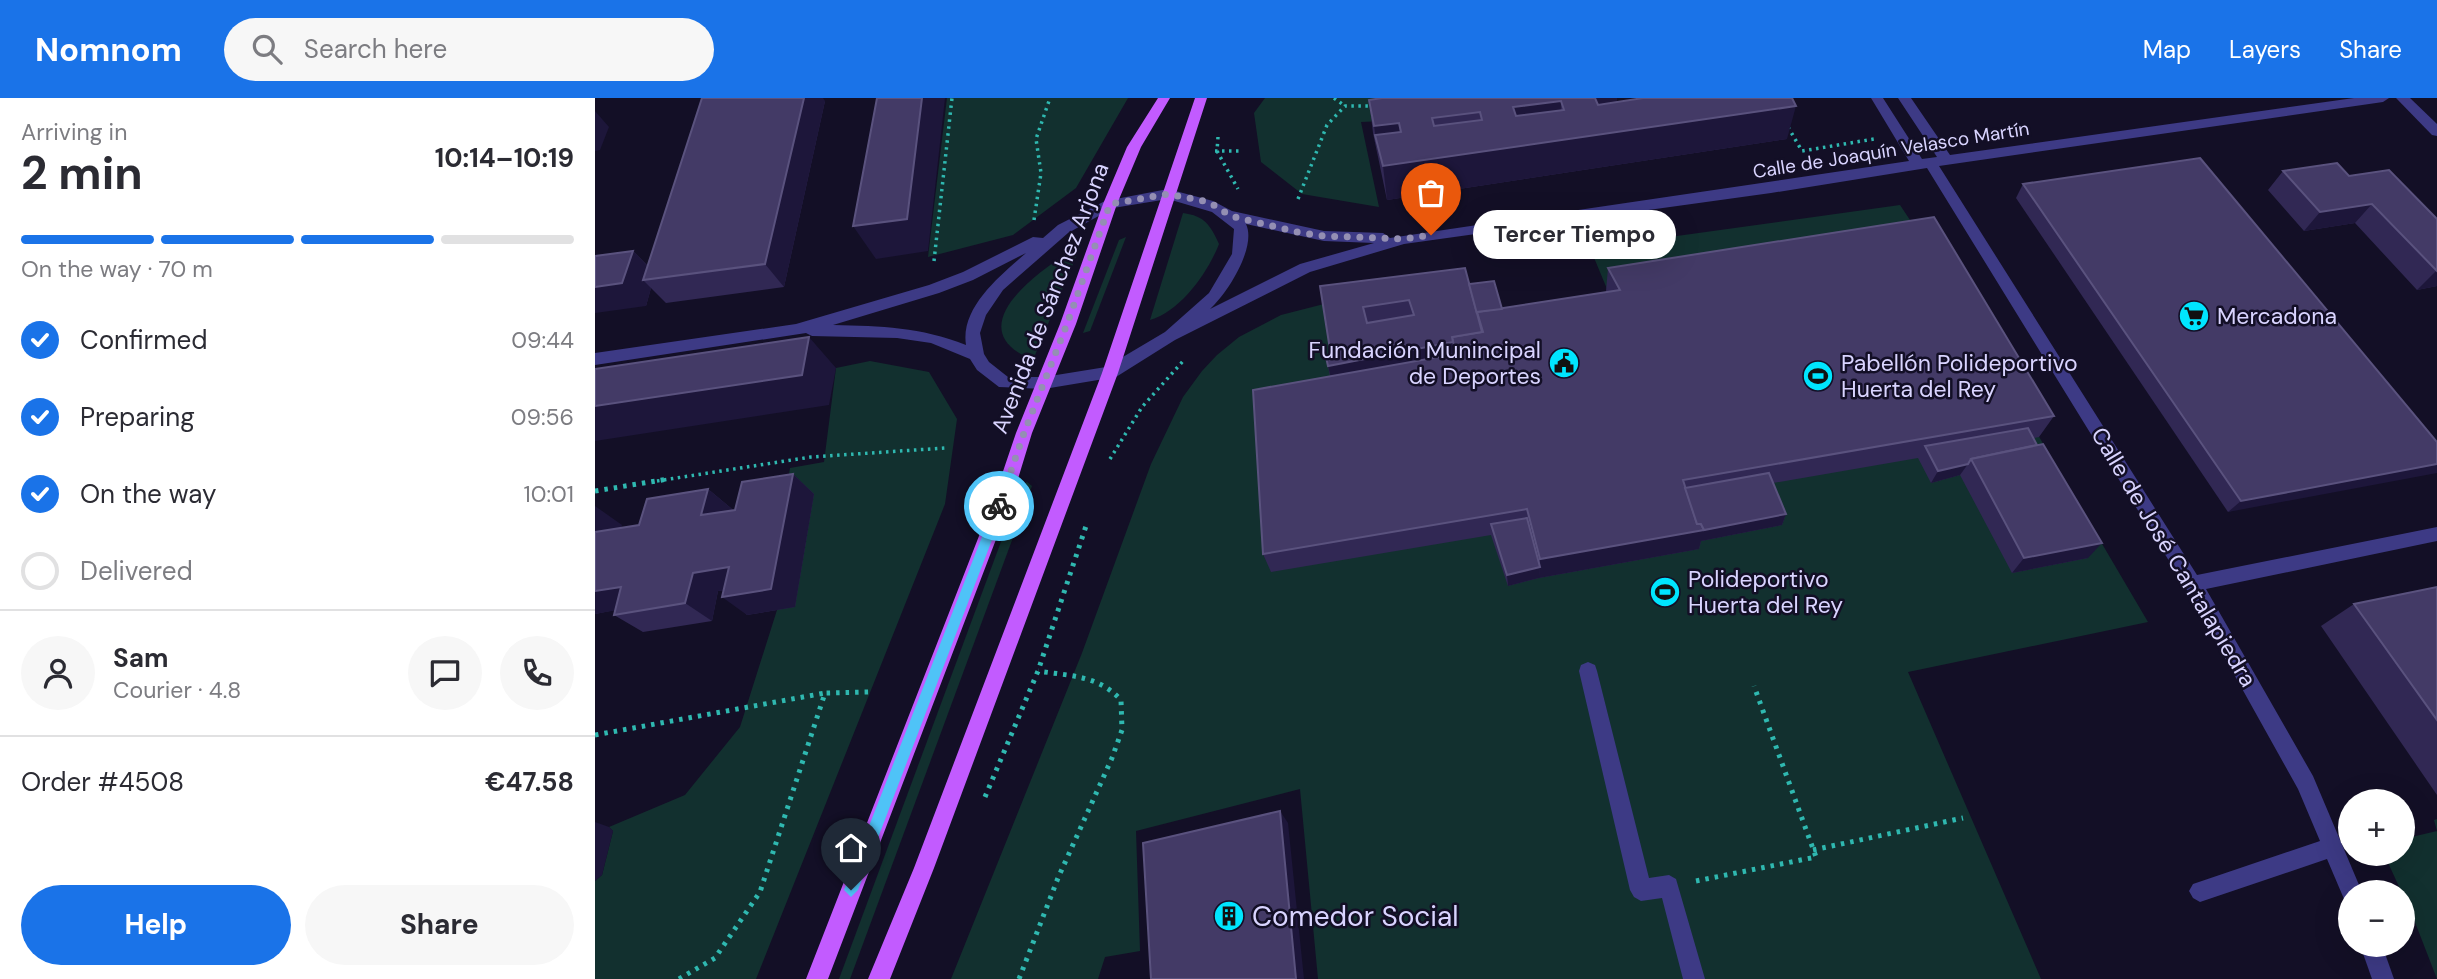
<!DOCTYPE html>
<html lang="en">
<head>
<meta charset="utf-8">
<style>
	:root { --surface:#fff; --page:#f7f7f7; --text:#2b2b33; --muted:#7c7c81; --line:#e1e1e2; --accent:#1a73e8 }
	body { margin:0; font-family:"DM Sans",sans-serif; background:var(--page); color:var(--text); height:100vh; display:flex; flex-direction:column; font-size:26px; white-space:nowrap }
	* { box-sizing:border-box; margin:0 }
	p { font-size:23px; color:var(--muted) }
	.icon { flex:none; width:38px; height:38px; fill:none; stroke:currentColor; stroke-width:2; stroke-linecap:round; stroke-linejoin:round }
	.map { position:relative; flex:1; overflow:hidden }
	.details { display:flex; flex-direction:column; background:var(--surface); width:595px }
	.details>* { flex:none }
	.fabs { position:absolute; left:1743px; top:691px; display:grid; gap:14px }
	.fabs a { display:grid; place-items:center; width:77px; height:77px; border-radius:50%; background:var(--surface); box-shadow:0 7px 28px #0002; font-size:35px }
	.pin { position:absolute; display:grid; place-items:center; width:60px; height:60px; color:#fff; margin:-72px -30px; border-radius:50% 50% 50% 0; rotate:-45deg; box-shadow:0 0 7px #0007 }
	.pin .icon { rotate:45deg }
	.courier { position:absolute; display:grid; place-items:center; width:70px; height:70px; margin:-35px; border:5px solid #4fc3f7; border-radius:50%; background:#fff; color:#222; box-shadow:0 2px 9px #0007 }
	.bubble { position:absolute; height:49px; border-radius:24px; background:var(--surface); box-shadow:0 7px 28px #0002; font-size:23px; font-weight:700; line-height:49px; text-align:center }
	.summary em { font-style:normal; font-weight:700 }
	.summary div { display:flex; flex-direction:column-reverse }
	.summary { display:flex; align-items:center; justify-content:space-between; height:119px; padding:0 21px }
	h1 { font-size:46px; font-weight:700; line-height:52px }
	.bar { display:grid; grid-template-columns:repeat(4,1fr); gap:10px 7px; align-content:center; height:84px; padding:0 21px }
	.bar i { height:9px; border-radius:5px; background:var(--line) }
	.bar .current { background:var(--accent) }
	.bar p { grid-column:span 4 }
	.line { display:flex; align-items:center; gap:18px; padding:0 21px; border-top:2px solid var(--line) }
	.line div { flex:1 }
	.round { display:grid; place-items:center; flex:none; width:74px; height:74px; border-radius:37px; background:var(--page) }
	ol { padding:0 21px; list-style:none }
	li { display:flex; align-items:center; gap:21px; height:77px }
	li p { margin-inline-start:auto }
	li .icon { padding:7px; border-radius:50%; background:var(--accent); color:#fff; stroke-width:4 }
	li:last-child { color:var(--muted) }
	li i { width:38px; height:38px; border:4px solid var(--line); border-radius:50% }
	.action { display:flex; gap:14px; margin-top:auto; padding:14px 21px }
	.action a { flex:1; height:80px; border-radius:42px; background:var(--accent); color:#fff; font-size:28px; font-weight:700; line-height:80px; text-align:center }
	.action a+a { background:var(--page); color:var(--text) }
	header { display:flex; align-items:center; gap:42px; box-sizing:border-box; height:98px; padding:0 35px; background:var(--accent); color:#fff }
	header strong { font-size:33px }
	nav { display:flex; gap:38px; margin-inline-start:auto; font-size:24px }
	.search { width:490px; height:63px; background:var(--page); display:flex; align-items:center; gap:18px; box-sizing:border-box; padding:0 24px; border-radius:38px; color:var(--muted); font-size:26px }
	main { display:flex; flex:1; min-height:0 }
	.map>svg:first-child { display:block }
	.green { fill:#12302f }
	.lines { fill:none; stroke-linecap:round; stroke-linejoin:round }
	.path-far1 { stroke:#2fb8b0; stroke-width:3.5; stroke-dasharray:2.5 4.5; stroke-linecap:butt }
	.path { stroke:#2fb8b0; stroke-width:5; stroke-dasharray:3.5 6; stroke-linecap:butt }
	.minor { fill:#3d3a85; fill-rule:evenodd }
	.major { fill:#c25bff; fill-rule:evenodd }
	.wall { fill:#312854 }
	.shaded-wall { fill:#1d163a }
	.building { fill:#433a66; stroke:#5a527e; stroke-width:2; fill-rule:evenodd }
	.route { fill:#4fc3f7 }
	.done { stroke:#948fb3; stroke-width:7; stroke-dasharray:0 12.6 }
	.labels { text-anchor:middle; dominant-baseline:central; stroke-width:5; stroke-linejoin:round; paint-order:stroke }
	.far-street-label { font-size:19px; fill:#d9d4ff; stroke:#130f26 }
	.street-label { font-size:23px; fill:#d9d4ff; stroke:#130f26 }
	.poi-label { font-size:23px; fill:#d9d4ff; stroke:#130f26; text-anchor:start }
	.near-poi-label { font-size:28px; fill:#d9d4ff; stroke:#130f26; text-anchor:start }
</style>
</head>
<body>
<header>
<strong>Nomnom</strong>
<div class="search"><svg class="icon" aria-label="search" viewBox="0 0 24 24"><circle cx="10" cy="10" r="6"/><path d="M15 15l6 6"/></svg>Search here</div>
<nav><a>Map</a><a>Layers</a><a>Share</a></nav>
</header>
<main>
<section class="details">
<div class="summary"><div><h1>2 min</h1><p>Arriving in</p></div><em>10:14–10:19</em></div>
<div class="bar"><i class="current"></i><i class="current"></i><i class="current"></i><i></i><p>On the way · 70 m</p></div>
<ol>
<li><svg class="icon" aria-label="check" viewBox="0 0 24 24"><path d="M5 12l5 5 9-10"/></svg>Confirmed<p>09:44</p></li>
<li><svg class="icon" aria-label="check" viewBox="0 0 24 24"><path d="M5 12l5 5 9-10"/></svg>Preparing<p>09:56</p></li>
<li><svg class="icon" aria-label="check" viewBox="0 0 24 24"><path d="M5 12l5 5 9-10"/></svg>On the way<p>10:01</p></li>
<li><i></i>Delivered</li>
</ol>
<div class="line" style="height:126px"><a class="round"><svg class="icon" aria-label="person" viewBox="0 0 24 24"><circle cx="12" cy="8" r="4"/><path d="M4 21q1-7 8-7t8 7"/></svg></a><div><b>Sam</b><p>Courier · 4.8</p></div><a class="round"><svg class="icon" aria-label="chat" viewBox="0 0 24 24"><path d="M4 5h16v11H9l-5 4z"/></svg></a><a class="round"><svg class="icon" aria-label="phone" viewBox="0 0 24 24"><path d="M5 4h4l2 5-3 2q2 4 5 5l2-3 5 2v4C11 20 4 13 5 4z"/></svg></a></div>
<div class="line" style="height:91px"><div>Order #4508</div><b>€47.58</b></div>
<div class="action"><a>Help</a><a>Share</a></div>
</section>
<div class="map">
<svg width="1842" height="881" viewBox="0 0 1842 881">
	<rect width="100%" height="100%" fill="#130f26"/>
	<g class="green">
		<polygon points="352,0 533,0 481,90 418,137 333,159"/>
		<polygon points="670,0 850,0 854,20 766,24 784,109 707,96 666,64 659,15"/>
		<polygon points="1305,107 1329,143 1553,524 1313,574 1446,881 723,881 705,691 541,733 545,853 510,859 503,881 356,881 487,555 556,366 588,299 607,273 622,257 644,239 686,217 729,206 884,237 1022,215 995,150"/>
		<path d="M588,115C610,118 615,127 624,146C613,174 586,213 555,222Z"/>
		<polygon points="531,139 495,233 488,235 524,142"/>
		<path d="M486,147L438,262C359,230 448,169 486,147Z"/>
		<polygon points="275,263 334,274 362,321 350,406 161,881 0,881 0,783 7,777 18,733 14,729 90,697 145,629 182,512 190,400 195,370 229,364 241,270"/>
		<polygon points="432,384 437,388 255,881 244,881 427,387"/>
		<polygon points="1842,721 1842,881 1818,819 1789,756 1808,756 1808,741 1842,733 1839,722"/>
	</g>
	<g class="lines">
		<g class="path-far1">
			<polyline points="739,0 750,8"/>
			<polyline points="1193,29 1207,53 1279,41"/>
			<polyline points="623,39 622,53 643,91"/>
			<polyline points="620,53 644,53"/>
			<polyline points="703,101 732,27 750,8 779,8"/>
			<polyline points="439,122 446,75 441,41 455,0"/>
			<polyline points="339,163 357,0"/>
			<polyline points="515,361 547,309 589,262"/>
			<polyline points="62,383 216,359 350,350"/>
		</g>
		<g class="path">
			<polyline points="0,393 73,381"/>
			<polyline points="0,637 230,595"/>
			<polyline points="390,699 443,573 492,425"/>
			<polyline points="1218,752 1368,720"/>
			<polyline points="1101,783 1221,759 1159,588"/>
			<polyline points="84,881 120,860 165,794 230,595 274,594"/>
			<path d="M424,881L463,780L517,660L527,632L526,602C503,577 475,578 443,573"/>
		</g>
		<g class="minor">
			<path d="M1276,0H1288L1327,61L1342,59L1303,0H1316L1355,57L1759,0H1794L1788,4L1344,68L1602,477L1842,429V443L1611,491L1718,678L1767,794H1755V804L1749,801L1732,761L1605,804L1598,800L1594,793L1598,786L1725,743L1703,691L1592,492L1332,70L1176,95L809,146L715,174L580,242L521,279L449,291L404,289L382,272L375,261L336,245L302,240L217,238L211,235L0,267V255L201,226L334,187L368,174L438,139L448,140L463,127L510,103L573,91L618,103L637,113L729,133L788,135L795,140L1314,63ZM573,101L617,114L639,131L637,156L614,195L570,234L511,269L449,279H413L394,264L389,256L385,235L391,217L408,192L473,135L518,110ZM651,126L729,143L779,145L705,166L615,211C632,196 662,149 651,126ZM431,155C406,177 365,209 371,247C325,229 287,228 238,227L344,195L378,182Z"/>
			<polygon points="1801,0 1815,0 1842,26 1842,38 1837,37"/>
			<polygon points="993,564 1000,567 1002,573 1054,780 1074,777 1081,781 1110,881 1088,881 1067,800 1046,803 1039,799 1035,792 984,573 986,567"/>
			<polygon points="1765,847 1787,847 1799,881 1777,881"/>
		</g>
		<g class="major">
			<polygon points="563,0 575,0 546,49 522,106 481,226 437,335 418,397 233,881 211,881 400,397 421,335 465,226 508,106 532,49"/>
			<polygon points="600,0 612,0 523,275 339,770 295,881 273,881 319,770 507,275"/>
		</g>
	</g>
	<g class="wall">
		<polygon points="787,0 1022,0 1021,4 1192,41 792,102 778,35 774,2"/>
		<polygon points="230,3 189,189 71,205 56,190 51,208 38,153 53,168"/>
		<polygon points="1688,73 1754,78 1842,121 1842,188 1822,192 1760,125 1709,133 1673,92"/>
		<polygon points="1428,86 1842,344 1633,414 1421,100"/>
		<polygon points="1013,170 1459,318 1444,339 1439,340 1493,460 1417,475 1365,377 1336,385 1323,360 1178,385 1191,416 1187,427 1106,443 1104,451 944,480 913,488 896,437 676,474 668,456 735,278 731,259 736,258 725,188 874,186 907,211 1012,195 1011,193"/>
		<polygon points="198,376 219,396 200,509 152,517 129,492 123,493 117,523 48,534 19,517 20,512 0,516 27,427 26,430 44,427 113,391 137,411 136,413 140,412"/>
		<polygon points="1842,489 1842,697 1726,528 1759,506"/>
	</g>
	<g class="shaded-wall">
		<polygon points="209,0 228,0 230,3 189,189 170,166"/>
		<polygon points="327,0 350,0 333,153 281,161 258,128"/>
		<polygon points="999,0 1022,0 1019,29 997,32"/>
		<polygon points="966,3 965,37 918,43 918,9"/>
		<polygon points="1201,8 1192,41 792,102 788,68"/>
		<polygon points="0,13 14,29 5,52 0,53"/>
		<polygon points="804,25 807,58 780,37 784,61 779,28"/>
		<polygon points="1777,106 1760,125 1709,133 1725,114"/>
		<polygon points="38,153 60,176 48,182 56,190 51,208 0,215 0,189"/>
		<polygon points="1842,173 1842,188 1822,192 1841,173"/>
		<polygon points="214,239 241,270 234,307 0,343 0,308"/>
		<polygon points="858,244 859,261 737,285 733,268"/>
		<polygon points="1373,366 1365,377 1336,385 1343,373"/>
		<polygon points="1842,366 1842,375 1633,414 1646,403"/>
		<polygon points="198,376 219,396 200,509 152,517 127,499"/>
		<polygon points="113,391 137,411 131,437 106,417"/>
		<polygon points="0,408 27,427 19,454 0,442"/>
		<polygon points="1191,416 1187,427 1106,443 1104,451 944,480 945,461"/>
		<polygon points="1507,445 1493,460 1417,475 1429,460"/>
		<polygon points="134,469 158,487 123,493 117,523 90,505 98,475"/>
		<polygon points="945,469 944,480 913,488 912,477"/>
		<polygon points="26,489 55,506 0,516 0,493"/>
		<polygon points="685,713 693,725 709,881 701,881"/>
		<polygon points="0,724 14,729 18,733 7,777 0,783"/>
	</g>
	<g class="building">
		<polygon points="107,0 209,0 170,166 48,182"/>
		<polygon points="282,0 327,0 312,121 258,128"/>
		<path d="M787,0H1000L1003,7L1048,0H1197L1201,8L788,68L780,37L806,34L804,25L779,28L774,2ZM966,3L969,12L921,18L918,9ZM885,14L887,22L839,28L837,20Z"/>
		<polygon points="1605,60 1842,344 1842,366 1646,403 1428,86"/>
		<polygon points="1742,65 1754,78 1794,72 1842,121 1842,173 1777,106 1725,114 1688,73"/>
		<polygon points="1339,119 1459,318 1088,382 1102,426 1106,426 1109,432 945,461 932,411 668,456 658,292 861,256 857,239 888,234 882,214 1025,192 1013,170"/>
		<polygon points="38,153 27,185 0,189 0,158"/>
		<path d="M870,170L887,234L857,239L858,244L733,268L731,259L736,258L725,188ZM814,202L819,217L772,225L768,209Z"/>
		<polygon points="899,183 907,211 882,214 882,216 874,186"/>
		<polygon points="214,239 207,277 0,308 0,271"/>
		<polygon points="1433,330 1442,347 1376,361 1373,366 1343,373 1330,348"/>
		<polygon points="1448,346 1507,445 1429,460 1376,361"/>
		<polygon points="1174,375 1191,416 1109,432 1106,426 1102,426 1090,390"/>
		<polygon points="198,376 176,491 127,499 134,469 98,475 90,505 19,517 26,489 0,493 0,434 44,427 52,401 113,391 106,417 140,412 147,384"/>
		<polygon points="932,420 945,469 912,477 896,426"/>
		<polygon points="1842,489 1842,622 1759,506"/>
		<polygon points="685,713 701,881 556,881 548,745"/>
	</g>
	<polygon class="route" points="404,403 410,408 263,792 256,799 249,792 399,408"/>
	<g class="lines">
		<polyline class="done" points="404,408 429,335 472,226 515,106 573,96 614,104 636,118 706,135 729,138 809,141 836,137"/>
	</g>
	<defs>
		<g id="supermarket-disc" transform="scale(1.575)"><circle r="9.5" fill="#00e5ff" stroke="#130f26"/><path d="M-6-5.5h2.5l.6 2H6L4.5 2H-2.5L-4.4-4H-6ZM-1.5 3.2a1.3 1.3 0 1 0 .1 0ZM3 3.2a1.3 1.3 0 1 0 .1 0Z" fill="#111"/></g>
		<g id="civic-disc" transform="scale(1.575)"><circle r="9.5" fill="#00e5ff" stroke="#130f26"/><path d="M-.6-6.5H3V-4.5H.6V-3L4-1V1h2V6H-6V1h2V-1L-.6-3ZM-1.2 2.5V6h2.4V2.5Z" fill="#111"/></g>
		<g id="stadium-disc" transform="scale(1.575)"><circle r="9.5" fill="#00e5ff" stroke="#130f26"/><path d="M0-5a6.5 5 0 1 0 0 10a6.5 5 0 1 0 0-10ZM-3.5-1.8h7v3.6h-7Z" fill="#111"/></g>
		<g id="building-disc" transform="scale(1.575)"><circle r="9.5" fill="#00e5ff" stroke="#130f26"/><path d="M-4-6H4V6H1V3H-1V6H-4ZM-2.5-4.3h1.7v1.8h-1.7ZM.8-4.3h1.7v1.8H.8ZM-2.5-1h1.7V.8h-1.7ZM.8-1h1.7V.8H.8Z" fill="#111"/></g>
	</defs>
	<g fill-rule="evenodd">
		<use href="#supermarket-disc" x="1599" y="218"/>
		<use href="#civic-disc" x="969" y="265"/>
		<use href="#stadium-disc" x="1223" y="278"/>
		<use href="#stadium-disc" x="1070" y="494"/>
		<use href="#building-disc" x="634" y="818"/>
	</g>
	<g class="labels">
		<g class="far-street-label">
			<text transform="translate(1296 52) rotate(-9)">Calle de Joaquín Velasco Martín</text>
		</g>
		<g class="street-label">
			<text transform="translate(455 200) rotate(-69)">Avenida de Sánchez Arjona</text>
			<text transform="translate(1579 459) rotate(59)">Calle de José Cantalapiedra</text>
		</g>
		<g class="poi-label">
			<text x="1622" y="218">Mercadona</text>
			<text x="946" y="252" text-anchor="end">Fundación Munincipal<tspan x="946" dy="26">de Deportes</tspan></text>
			<text x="1246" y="265">Pabellón Polideportivo<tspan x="1246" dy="26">Huerta del Rey</tspan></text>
			<text x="1093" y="481">Polideportivo<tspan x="1093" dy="26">Huerta del Rey</tspan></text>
		</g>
		<g class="near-poi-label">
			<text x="657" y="818">Comedor Social</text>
		</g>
	</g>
</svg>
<div class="fabs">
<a>+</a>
<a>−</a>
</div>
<div class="pin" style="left:836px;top:137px;background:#ea580c"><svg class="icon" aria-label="bag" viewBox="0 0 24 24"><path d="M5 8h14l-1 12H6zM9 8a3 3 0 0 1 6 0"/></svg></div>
<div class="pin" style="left:256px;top:792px;background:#1f2937"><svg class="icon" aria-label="home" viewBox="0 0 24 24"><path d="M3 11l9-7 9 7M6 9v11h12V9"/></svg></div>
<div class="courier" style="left:404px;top:408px"><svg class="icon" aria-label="bike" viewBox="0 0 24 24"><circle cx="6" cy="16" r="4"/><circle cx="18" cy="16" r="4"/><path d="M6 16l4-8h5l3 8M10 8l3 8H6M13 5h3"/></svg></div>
<div class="bubble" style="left:878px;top:112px;width:203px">Tercer Tiempo</div>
</div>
</main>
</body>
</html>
